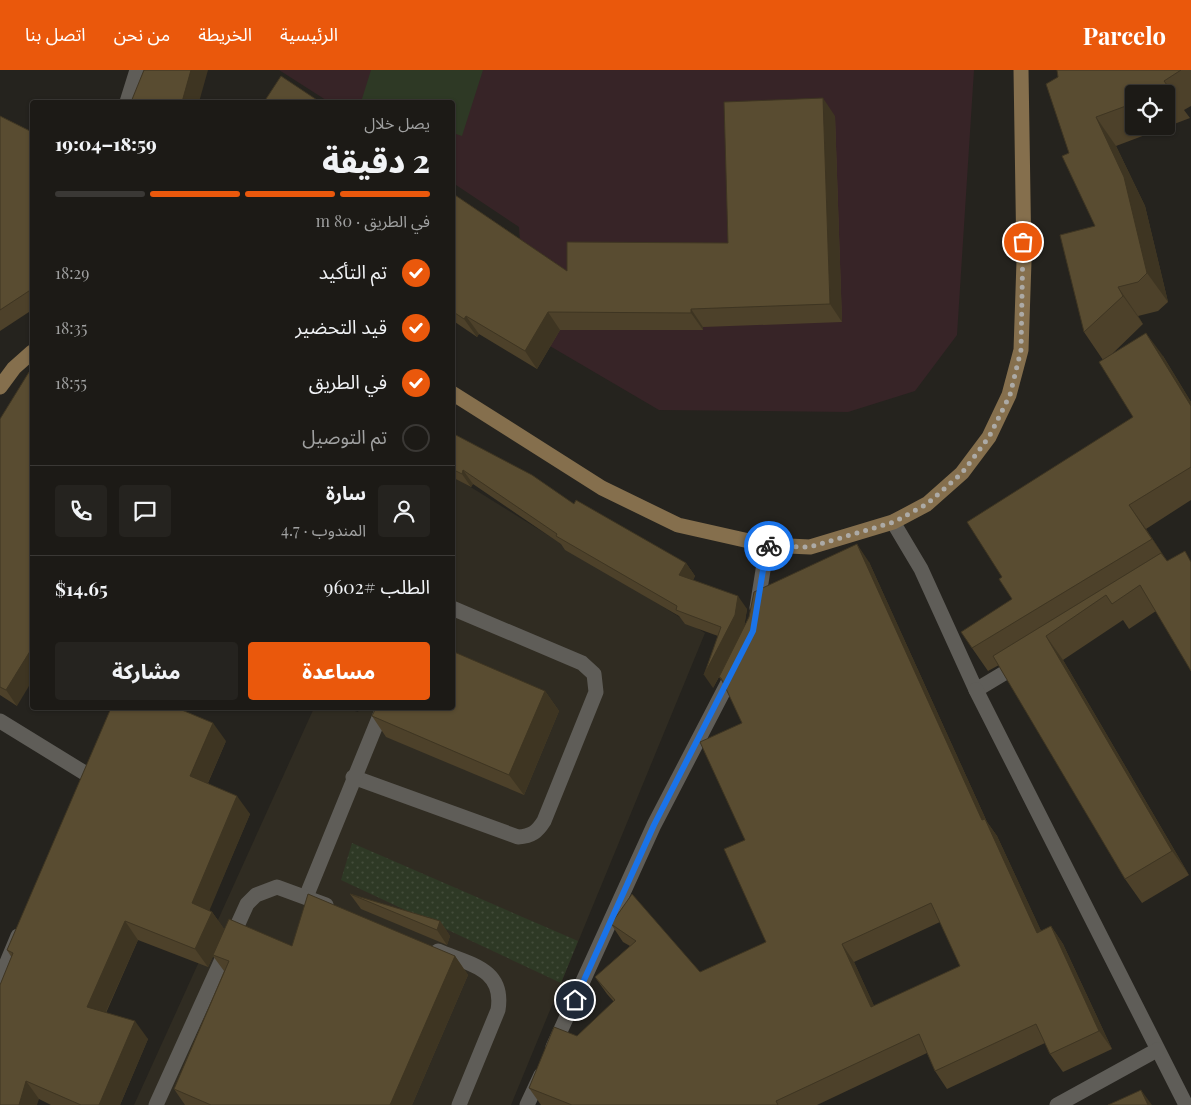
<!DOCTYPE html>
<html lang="ar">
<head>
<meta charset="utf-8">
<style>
	:root { --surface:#1c1a16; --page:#25231f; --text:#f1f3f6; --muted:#a0a1a1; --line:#3a3835; --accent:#ea580c }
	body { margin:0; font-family:"Playfair Display","Noto Sans Arabic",serif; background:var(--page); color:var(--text); direction:rtl; height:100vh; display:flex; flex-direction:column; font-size:19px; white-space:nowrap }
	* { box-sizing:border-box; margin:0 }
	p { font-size:16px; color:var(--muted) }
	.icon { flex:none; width:28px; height:28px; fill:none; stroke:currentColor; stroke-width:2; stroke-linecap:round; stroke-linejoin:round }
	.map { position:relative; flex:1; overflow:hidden; direction:ltr }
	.side { position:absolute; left:30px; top:30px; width:425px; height:610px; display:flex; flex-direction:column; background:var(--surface); border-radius:5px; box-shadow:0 1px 4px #0004,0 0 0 1px var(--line); direction:rtl }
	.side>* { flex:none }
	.controls { position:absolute; left:1125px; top:15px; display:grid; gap:10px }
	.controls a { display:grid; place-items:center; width:50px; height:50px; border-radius:5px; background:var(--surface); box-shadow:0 1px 4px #0004,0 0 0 1px var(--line); font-size:25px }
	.pin { position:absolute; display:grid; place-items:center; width:42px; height:42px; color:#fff; margin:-21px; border:2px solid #fff; border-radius:50%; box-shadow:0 1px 5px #0007 }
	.courier { position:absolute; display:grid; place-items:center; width:50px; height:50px; margin:-25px; border:4px solid #1a73e8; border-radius:50%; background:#fff; color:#222; box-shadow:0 1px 6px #0007 }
	.head em { font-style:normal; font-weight:800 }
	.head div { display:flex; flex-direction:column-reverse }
	.head { display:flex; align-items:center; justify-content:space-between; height:85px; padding:0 25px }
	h1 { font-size:32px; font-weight:800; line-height:38px }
	.bar { display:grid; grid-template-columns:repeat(4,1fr); gap:8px 5px; align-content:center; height:60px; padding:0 25px }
	.bar i { height:6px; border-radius:4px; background:var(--line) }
	.bar .selected { background:var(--accent) }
	.bar p { grid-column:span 4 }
	.line { display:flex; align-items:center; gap:12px; padding:0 25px; border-top:1px solid var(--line) }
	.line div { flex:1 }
	.round { display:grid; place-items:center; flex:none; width:52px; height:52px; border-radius:5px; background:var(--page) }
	ol { padding:0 25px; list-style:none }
	li { display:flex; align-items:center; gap:15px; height:55px }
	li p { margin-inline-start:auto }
	li .icon { padding:5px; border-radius:50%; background:var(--accent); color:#fff; stroke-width:4 }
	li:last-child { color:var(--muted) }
	li i { width:28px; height:28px; border:2px solid var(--line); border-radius:50% }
	.cta { display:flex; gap:10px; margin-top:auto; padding:10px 25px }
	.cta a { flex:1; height:58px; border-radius:5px; background:var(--accent); color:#fff; font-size:20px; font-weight:800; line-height:58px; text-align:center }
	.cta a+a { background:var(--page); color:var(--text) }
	header { display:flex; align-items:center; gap:30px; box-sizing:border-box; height:70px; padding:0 25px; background:var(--accent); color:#fff }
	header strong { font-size:24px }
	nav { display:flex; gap:28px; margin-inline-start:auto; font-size:18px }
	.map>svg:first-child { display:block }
	.built { fill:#302c22 }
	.education { fill:#372427 }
	.grass { fill:url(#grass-dots) }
	.pitch { fill:#2e3925 }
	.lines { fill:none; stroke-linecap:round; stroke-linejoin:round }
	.lane { stroke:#5f5d58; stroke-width:15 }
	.street { stroke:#5f5d58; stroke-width:15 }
	.secondary { stroke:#856f4d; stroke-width:15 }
	.wall { fill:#4d412a; fill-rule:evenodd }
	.shaded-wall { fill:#3e3522 }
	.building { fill:#594c31; stroke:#3e3522; fill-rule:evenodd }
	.done { stroke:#acaaa6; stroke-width:5; stroke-dasharray:0 9 }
	.route { stroke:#1a73e8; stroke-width:6 }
</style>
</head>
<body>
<header>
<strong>Parcelo</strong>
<nav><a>الرئيسية</a><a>الخريطة</a><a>من نحن</a><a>اتصل بنا</a></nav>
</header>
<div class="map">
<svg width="1191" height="1035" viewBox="0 0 1191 1035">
	<defs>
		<pattern id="grass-dots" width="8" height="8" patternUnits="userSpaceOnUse" patternTransform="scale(1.25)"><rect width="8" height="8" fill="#2e3925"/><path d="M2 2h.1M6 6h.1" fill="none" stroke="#434c3a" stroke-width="1.8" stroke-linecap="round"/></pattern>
	</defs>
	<rect width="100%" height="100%" fill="#25231e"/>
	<polygon class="built" points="453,406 705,563 511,1035 134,1035 314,638 345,638 358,642 360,638 452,638"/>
	<polygon class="education" points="279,0 974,0 957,265 915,321 848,342 659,340 526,262 519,157 453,113 452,32 329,32"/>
	<polygon class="grass" points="352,773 578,871 561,913 341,810"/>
	<polygon class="pitch" points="371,0 483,0 462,66 453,63 452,32 361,32"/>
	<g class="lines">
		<g class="lane">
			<path d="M353,707L518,767C532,766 537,762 544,751L596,622L594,604L582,593L452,538"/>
			<polyline points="306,827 383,638"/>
			<path d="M438,881C468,894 505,898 498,940L459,1035"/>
			<polyline points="156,1035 247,834 256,825 277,817 326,835"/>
		</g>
		<g class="street">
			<polyline points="127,32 137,0"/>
			<polyline points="893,452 921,499 976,620 1021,593"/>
			<polyline points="757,538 767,475"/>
			<polyline points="976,620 1186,1035"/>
			<polyline points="0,651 88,705"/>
			<polyline points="0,909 18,866"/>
			<polyline points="553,977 654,755 735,599"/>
			<polyline points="527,1035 541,1005"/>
			<polyline points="1057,1035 1157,980"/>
		</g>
		<g class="secondary">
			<polyline points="0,317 14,298 32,282"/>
			<polyline points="452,323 602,418 678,455 767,475 810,477 893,452 927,434 962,403 989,367 1009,325 1021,280 1024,191 1021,0"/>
		</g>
	</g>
	<g class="wall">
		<path d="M1057,0H1191V36L1184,40L1190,48L1116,76L1145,136L1168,232L1158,241L1138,246L1143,254L1112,284L1163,286L1191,332V430L1146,459L1167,491L1156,541L1129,559L1123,550L1063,590L1189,805L1142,833L1125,809L999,595L988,601L972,578L1012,529L1002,507L1133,347L1103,290L1084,262L1095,156L1069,83ZM1134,24H1166V56H1134Z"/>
		<polygon points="0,46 32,62 32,240 0,261"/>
		<polygon points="835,46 842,252 703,257 703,260 560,260 537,299 479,264 477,267 452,250 452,123 567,201 728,173"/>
		<polygon points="0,349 17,636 0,625"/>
		<path d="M452,363L574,434L686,493L695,506L693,510L747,539L744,557L869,492L987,752L997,766L1041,861L1051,856L1063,874L1112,979L1063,1002L1050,984L1045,973L947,1019L935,1001L927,983L817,1035H541L529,1018L577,966L614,932L607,924L595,907L630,876L623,872L611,854L700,902L766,872L745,770L742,653L725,616L719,607L713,618L718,566L685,554L679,546L565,480L561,474L473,414L471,417L452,407ZM940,852L960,896L874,936L854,892Z"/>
		<polygon points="545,621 559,641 524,725 386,667 372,646"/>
		<polygon points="226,671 208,713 250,744 209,840 212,842 224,859 292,876 455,886 468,905 412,1035 185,1035 174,1019 224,901 213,886 208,897 138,870 106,943 148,969 120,1035 51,1035 39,1029 0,1035 12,888 7,880"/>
		<polygon points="350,824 440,851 450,866 447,875 361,839"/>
	</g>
	<g class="shaded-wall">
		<polygon points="191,0 208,0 199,32 182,32"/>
		<polygon points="823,28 835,46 842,252 830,234"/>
		<polygon points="1096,47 1116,76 1145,136 1168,232 1147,203"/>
		<polygon points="1118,217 1138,246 1143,254 1123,226"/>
		<polygon points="691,239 703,257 703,260 691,243"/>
		<polygon points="548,242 560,260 537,299 525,281"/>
		<polygon points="466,246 479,264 477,267 464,249"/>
		<polygon points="1146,263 1163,286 1191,332 1191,336"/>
		<polygon points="463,400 473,414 471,417 462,404"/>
		<polygon points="1129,435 1146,459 1168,492 1152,469"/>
		<polygon points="857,474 869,492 987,752 997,766 1050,880 1037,863 982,750"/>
		<polygon points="686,493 695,506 689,518 679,505"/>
		<polygon points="738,526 747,539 744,558 713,618 704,605"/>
		<polygon points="1046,566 1063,590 1189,805 1172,781"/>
		<polygon points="32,578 32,611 17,636 6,620"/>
		<polygon points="545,621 559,641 524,725 509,705"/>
		<polygon points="213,653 226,671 203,724 190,706"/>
		<polygon points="237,726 250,744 205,851 192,833"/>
		<polygon points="212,842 225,860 208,897 195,879"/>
		<polygon points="125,851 138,870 100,955 87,937"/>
		<polygon points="440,851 450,866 447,875 437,860"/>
		<polygon points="1051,856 1063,874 1112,979 1099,961"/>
		<polygon points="842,874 854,892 883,955 871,937"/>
		<polygon points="455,886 468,905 412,1035 390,1035"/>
		<polygon points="135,951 148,969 120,1035 99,1035"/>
		<polygon points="26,1011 39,1029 37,1035 19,1035"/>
		<polygon points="1141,1020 1152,1035 1148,1035"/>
	</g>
	<g class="building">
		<polygon points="144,0 191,0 182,32 131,32"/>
		<polygon points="1057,0 1181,0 1164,11 1170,19 1158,24 1134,24 1134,33 1096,47 1124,107 1147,203 1138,212 1118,217 1123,226 1084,262 1060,165 1095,156 1062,86 1069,83 1046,14 1058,7"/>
		<polygon points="281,6 320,32 264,32"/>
		<polygon points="823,28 830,234 691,239 691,243 548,242 525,281 466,246 464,249 452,241 452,123 567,201 567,172 728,173 724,32"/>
		<polygon points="0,46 32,62 32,219 0,240"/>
		<polygon points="1146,263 1191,336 1191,397 1129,435 1152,469 972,578 961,562 1012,529 999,509 1002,507 967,452 1133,347 1099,292"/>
		<polygon points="29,302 32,304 32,578 6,620 0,617 0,349"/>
		<polygon points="452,363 532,405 574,434 576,430 686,493 679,505 738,526 735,545 704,605 721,557 676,540 677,536 556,466 557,464 463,400 462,404 452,399"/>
		<path d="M857,474L982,750L985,749L1037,863L1051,856L1099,961L1050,984L1036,954L935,1001L919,964L776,1031L778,1035H572L529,1018L554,957L577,966L615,930L595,907L636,871L611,854L632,824L700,902L766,872L724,779L745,770L700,672L742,653L721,608L719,607L749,547L754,522ZM931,833L960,896L871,937L842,874Z"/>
		<polygon points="1185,481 1191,492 1191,601 1140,515 1112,534 1106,525 1046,566 1172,781 1125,809 993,586 1161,483 1167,491"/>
		<polygon points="452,581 545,621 509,705 372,646 376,638 452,638"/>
		<polygon points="111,638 177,638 213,653 190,706 237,726 192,833 212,842 195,879 125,851 87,937 135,951 99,1035 81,1035 26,1011 19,1035 0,1035 0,915 13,883 7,880"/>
		<polygon points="308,824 455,886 390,1035 211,1035 174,1019 229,891 213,885 229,849 292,876"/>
		<polygon points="350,824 440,851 437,860"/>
		<polygon points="1141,1020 1148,1035 1108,1035"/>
	</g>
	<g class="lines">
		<polyline class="done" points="769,476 810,477 894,452 927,434 962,403 989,367 1010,325 1021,280 1023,172"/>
		<polyline class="route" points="575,930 654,755 753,561 767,476 769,476"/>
	</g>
</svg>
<div class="controls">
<a><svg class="icon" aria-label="locate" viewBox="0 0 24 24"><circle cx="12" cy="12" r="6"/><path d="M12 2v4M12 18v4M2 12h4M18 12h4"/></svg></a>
</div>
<div class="pin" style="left:1023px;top:172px;background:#ea580c"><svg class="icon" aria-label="bag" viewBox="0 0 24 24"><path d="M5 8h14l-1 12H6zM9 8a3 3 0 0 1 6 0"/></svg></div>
<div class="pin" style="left:575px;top:930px;background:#1f2937"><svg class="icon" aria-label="home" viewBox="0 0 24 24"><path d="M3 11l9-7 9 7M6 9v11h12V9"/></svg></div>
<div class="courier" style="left:769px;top:476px"><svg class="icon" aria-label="bike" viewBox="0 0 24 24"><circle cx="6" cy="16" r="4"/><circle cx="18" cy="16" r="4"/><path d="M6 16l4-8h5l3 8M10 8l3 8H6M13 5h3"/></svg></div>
<section class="side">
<div class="head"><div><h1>2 دقيقة</h1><p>يصل خلال</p></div><em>18:59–19:04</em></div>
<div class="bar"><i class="selected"></i><i class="selected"></i><i class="selected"></i><i></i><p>في الطريق · 80 m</p></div>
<ol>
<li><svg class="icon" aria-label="check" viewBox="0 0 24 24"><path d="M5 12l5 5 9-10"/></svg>تم التأكيد<p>18:29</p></li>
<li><svg class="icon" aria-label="check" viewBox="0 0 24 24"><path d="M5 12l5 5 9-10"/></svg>قيد التحضير<p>18:35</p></li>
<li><svg class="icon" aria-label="check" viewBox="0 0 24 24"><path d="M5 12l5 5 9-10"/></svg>في الطريق<p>18:55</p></li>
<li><i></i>تم التوصيل</li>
</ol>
<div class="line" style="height:90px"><a class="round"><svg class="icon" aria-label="person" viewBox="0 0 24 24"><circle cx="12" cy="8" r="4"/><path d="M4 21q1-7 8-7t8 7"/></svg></a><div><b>سارة</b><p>المندوب · 4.7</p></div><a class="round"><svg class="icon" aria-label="chat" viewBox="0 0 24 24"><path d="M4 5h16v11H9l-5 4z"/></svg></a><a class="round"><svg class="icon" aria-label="phone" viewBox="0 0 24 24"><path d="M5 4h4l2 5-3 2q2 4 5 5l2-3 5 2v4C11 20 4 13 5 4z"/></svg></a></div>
<div class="line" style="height:65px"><div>الطلب #9602</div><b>$14.65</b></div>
<div class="cta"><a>مساعدة</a><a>مشاركة</a></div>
</section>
</div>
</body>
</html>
